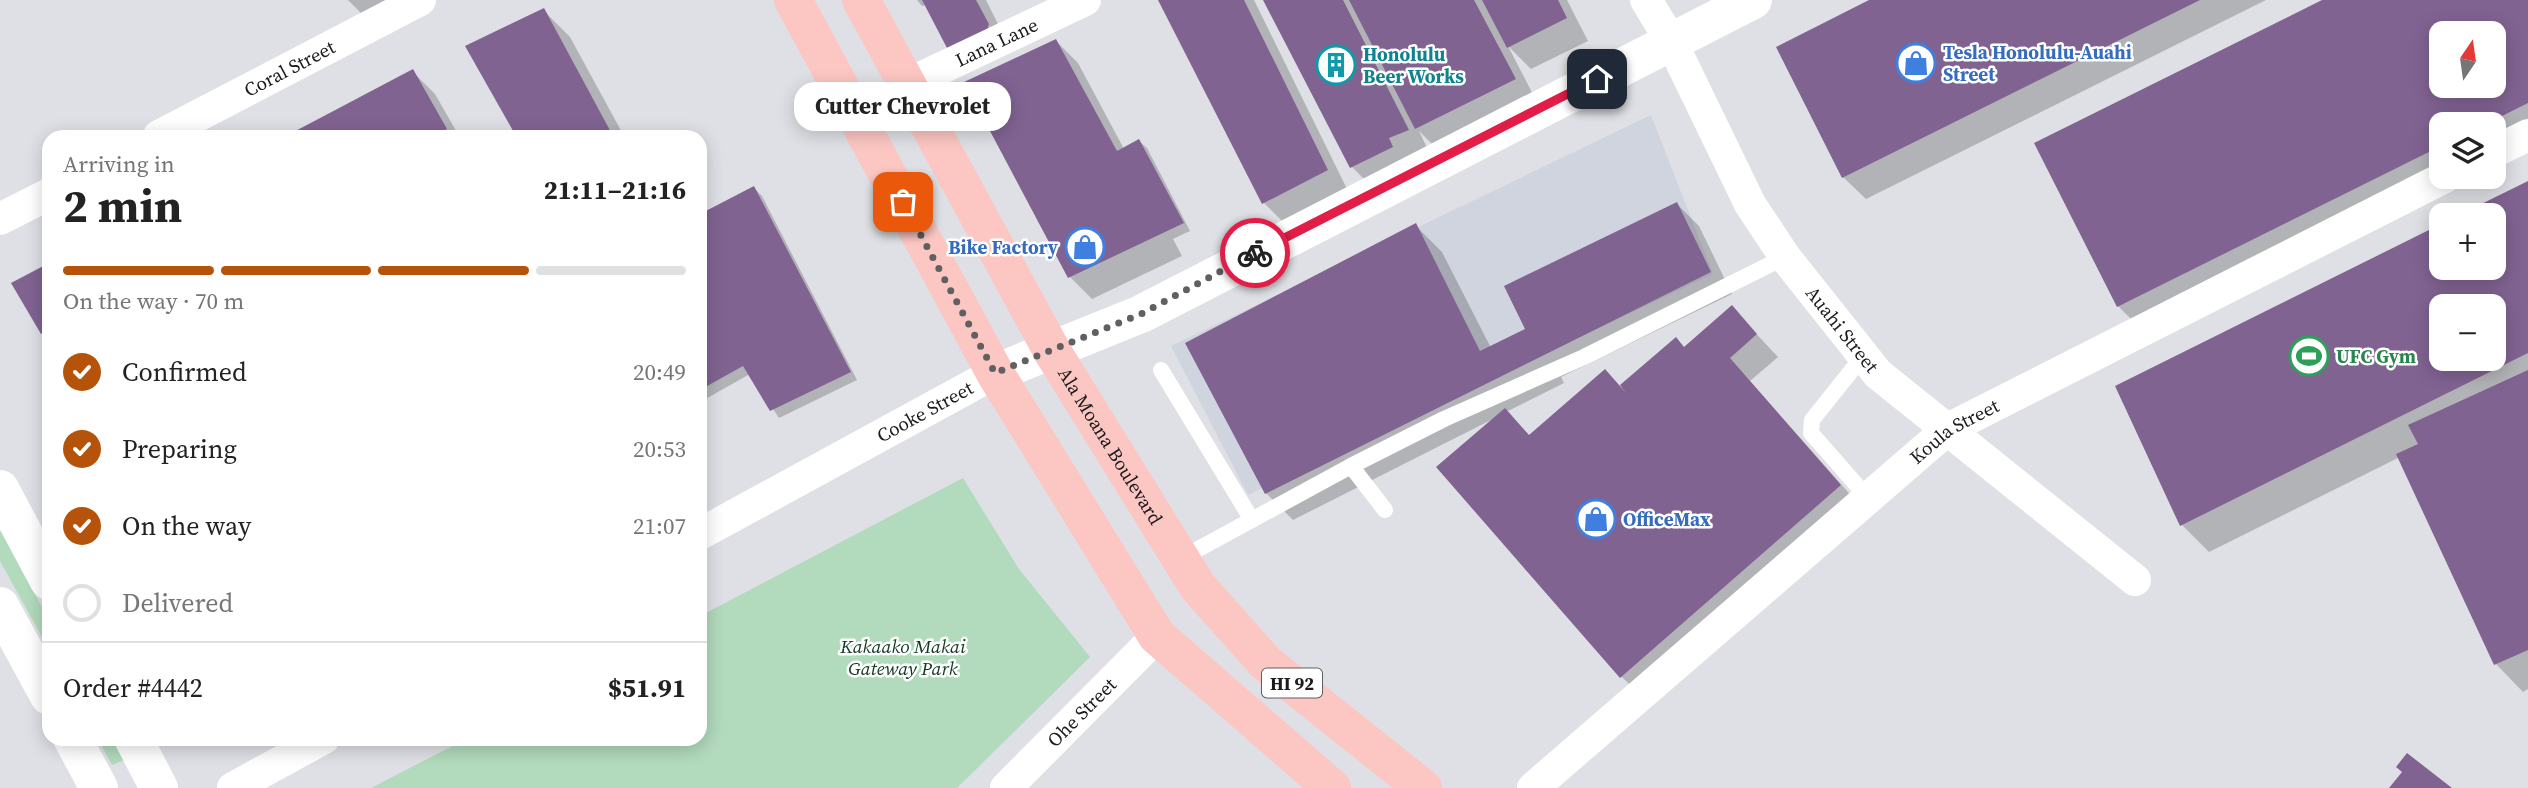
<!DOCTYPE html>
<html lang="en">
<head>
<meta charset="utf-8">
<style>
	:root { --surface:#fff; --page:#f6f6f6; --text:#222; --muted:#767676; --line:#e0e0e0; --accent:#b45309 }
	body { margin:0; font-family:"Source Serif 4",serif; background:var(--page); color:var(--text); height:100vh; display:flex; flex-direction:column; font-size:26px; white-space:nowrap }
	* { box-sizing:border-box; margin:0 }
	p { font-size:23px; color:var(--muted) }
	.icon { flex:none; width:38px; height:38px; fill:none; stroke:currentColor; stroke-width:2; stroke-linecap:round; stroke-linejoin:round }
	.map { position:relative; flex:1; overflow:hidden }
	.side { position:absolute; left:42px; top:130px; width:665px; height:616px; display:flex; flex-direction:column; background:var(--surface); border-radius:21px; box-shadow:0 4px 18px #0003 }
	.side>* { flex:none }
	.needle { width:46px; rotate:13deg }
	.tools { position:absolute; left:2429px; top:21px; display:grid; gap:14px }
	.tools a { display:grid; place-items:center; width:77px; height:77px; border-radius:14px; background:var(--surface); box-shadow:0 4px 18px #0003; font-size:35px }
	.pin { position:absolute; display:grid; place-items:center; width:60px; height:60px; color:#fff; margin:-30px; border-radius:14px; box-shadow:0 4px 10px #0006 }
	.courier { position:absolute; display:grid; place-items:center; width:70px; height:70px; margin:-35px; border:5px solid #e11d48; border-radius:50%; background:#fff; color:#222; box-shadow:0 2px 9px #0007 }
	.bubble { position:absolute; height:49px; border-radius:21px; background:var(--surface); box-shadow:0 4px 18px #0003; font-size:23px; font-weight:700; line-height:49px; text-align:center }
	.headline em { font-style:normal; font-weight:700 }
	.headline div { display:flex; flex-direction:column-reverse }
	.headline { display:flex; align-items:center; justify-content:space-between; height:119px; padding:0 21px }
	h1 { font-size:46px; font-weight:700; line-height:52px }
	.bar { display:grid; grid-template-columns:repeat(4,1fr); gap:10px 7px; align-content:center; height:84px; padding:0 21px }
	.bar i { height:9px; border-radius:5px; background:var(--line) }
	.bar .on { background:var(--accent) }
	.bar p { grid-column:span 4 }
	.line { display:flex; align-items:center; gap:18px; padding:0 21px; border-top:2px solid var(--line) }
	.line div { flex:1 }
	ol { padding:0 21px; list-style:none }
	li { display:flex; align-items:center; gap:21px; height:77px }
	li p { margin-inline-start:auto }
	li .icon { padding:7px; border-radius:50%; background:var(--accent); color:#fff; stroke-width:4 }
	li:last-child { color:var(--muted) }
	li i { width:38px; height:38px; border:4px solid var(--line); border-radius:50% }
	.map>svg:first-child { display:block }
	.built { fill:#d0d4df }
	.green { fill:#b2dabc }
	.shadow { fill:#0003; fill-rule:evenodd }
	.building { fill:#816392; fill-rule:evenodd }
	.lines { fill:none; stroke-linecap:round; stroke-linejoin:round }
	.service { stroke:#fff; stroke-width:16 }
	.minor { stroke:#fff; stroke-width:32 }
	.tertiary { stroke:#fff; stroke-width:38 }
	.primary { stroke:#fcc7c2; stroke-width:38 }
	.done { stroke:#606063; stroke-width:7; stroke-dasharray:0 12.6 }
	.route { stroke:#e11d48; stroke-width:9 }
	.labels { text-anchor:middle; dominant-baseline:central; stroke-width:5; stroke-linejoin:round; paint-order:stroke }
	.shield { fill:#fff; stroke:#5f5f61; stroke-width:2 }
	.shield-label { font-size:18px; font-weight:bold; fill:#1b1b1d }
	.street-label { font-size:19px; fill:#1b1b1d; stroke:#fff }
	.shop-label { font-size:19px; font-weight:bold; fill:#366cbe; stroke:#fff; text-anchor:start }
	.culture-label { font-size:19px; font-weight:bold; fill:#0d838f; stroke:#fff; text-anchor:start }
	.leisure-label { font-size:19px; font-weight:bold; fill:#27864d; stroke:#fff; text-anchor:start }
	.park-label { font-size:19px; font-style:italic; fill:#113920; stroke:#fff }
</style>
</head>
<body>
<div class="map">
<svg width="2528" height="788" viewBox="0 0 2528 788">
	<rect width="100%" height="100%" fill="#dfe0e5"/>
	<polygon class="built" points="1651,115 1713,274 1248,495 1171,346"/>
	<g class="green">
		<polygon points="963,478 1019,569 1090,657 957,788 371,788 466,739 700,738 700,616"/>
		<polygon points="0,530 49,620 49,650 0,561"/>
		<polygon points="98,739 113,739 124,760 112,765"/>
	</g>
	<g class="shadow">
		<polygon points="348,0 394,0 364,16"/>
		<polygon points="917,0 986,0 1010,48 1009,52 971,69 927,5 922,6"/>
		<polygon points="1160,0 1254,0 1349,193 1286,225 1264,203"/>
		<polygon points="1265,0 1567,0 1588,41 1531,69 1508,46 1537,102 1438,150 1419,131 1429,152 1374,189 1352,167"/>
		<polygon points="1873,0 2266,0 1866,199 1843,177"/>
		<path d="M2326,0H2528V136L2494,153V124H2441V177L2140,328L2118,306ZM2441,33H2494V86H2441Z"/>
		<polygon points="543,10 570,37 624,136 518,136 467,47"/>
		<polygon points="1056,41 1078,63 1124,149 1139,141 1147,148 1190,231 1173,239 1182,256 1092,299 1070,277"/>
		<polygon points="413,72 435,94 459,136 289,136"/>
		<path d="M2528,183V689L2523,692L2496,664L2400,457L2209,552L2182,525L2117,387L2441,226V268H2494V215H2463ZM2441,306H2494V359H2441Z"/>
		<polygon points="754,188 762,196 857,380 779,418 750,374 700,402 700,216"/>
		<polygon points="1677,204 1699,226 1732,294 1561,377 1564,383 1506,412 1530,436 1605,371 1621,387 1675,340 1685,349 1732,308 1778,357 1750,381 1862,508 1643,698 1621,676 1491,420 1293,520 1266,493 1415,225 1442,252 1491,348 1527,330"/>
		<polygon points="49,265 49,340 42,333"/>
	</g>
	<g class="building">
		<polygon points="922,0 976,0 989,24 987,30 952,49 947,48"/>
		<polygon points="1158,0 1244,0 1328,170 1262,204"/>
		<polygon points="1263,0 1343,0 1409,130 1389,138 1393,147 1350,168"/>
		<polygon points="1349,0 1474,0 1516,79 1415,129"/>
		<polygon points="1482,0 1558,0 1567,18 1507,48"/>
		<polygon points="1869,0 2200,0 1842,178 1776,47"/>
		<path d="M2322,0H2528V103L2486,124H2441V146L2117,307L2034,143ZM2441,33H2494V86H2441Z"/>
		<polygon points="544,8 613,136 516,136 465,46"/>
		<polygon points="1056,39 1117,151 1139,139 1184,223 1068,278 964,82"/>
		<polygon points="413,69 447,129 434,136 286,136"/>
		<path d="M2528,181V353L2180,526L2115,386L2441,224V268H2494V215H2459ZM2441,306H2494V359H2441Z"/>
		<polygon points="754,186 851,372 770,411 743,366 700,390 700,214"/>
		<polygon points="1677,202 1711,272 1265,494 1185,343 1416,223 1480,351 1525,329 1504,286"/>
		<polygon points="49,263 49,330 41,334 11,283"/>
		<polygon points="1732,305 1757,334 1730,358 1841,485 1620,678 1436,467 1505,408 1529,435 1605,369 1626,393 1620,385 1676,337 1684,347"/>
		<polygon points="2528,370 2528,650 2494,665 2396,454 2418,444 2408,425"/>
		<polygon points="2407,753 2452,788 2389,788 2402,772 2396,767"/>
	</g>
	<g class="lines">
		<g class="service">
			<polyline points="1864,355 1812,420 1811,433 1868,498"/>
			<polyline points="1161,370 1252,520"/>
			<polyline points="1351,466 1444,419 1584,357 1785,257"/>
			<polyline points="1180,559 1351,466 1385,510"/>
		</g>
		<g class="minor">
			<path id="s1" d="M1646,0L1671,41L1750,204L1785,257L1878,374L2135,580"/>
			<path id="s2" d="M908,84L1085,0"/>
			<path id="s3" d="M159,136L420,0"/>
			<polyline points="2494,152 2528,135"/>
			<polyline points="0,219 49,194"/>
			<path id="s4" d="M700,534L995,373"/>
			<polyline points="233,788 324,738"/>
			<path id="s5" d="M1006,788L1157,636"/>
			<path id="s6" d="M1533,788L1948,429L2445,177"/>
		</g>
		<g class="tertiary">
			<polyline points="995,373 1141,314 1753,0"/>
			<polyline points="0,489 49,581"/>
			<polyline points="0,606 49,696"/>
			<polyline points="72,738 99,788"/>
			<polyline points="133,738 159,788"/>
		</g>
		<g class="primary">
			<polyline points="793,0 995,373 1157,636 1332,788"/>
			<path id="s7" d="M861,0L1052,351L1198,587L1266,663L1423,788"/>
		</g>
	</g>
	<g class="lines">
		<polyline class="done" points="903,202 995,373 1141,314 1255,253"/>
		<polyline class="route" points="1255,253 1597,79"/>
	</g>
	<defs>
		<g id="shop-ring" transform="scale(2.0125)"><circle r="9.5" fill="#fff" stroke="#3f7fe0" stroke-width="1.5"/><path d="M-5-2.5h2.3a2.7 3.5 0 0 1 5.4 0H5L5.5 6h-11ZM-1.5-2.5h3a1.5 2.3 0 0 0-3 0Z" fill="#3f7fe0"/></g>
		<g id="building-ring" transform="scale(2.0125)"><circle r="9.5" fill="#fff" stroke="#0f9aa8" stroke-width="1.5"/><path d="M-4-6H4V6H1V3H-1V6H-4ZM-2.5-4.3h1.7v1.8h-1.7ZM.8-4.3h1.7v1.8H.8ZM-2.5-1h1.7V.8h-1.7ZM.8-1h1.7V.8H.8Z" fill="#0f9aa8"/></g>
		<g id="stadium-ring" transform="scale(2.0125)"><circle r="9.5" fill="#fff" stroke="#2e9e5b" stroke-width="1.5"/><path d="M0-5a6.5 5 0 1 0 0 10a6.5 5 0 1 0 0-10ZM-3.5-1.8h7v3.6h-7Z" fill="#2e9e5b"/></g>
	</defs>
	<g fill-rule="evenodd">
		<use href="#shop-ring" x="1916" y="63"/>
		<use href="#building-ring" x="1336" y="65"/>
		<use href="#shop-ring" x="1085" y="247"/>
		<use href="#stadium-ring" x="2309" y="356"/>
		<use href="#shop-ring" x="1596" y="519"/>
	</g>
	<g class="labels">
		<rect class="shield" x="1262" y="668.5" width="60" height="29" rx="5"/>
		<g class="shield-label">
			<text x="1292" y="683">HI 92</text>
		</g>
		<g class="street-label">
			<text stroke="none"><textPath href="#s2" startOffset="98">Lana Lane</textPath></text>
			<text stroke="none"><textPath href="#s3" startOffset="147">Coral Street</textPath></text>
			<text stroke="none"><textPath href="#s1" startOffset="385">Auahi Street</textPath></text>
			<text stroke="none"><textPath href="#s4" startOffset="256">Cooke Street</textPath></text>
			<text stroke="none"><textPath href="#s6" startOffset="553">Koula Street</textPath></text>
			<text stroke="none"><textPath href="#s7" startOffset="511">Ala Moana Boulevard</textPath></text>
			<text stroke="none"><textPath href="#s5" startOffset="107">Ohe Street</textPath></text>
		</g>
		<g class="shop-label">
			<text x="1943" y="52">Tesla Honolulu-Auahi<tspan x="1943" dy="22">Street</tspan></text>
			<text x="1058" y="247" text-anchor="end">Bike Factory</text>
			<text x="1623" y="519">OfficeMax</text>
		</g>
		<g class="culture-label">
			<text x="1363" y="54">Honolulu<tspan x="1363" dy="22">Beer Works</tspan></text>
		</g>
		<g class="leisure-label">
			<text x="2336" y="356">UFC Gym</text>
		</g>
		<g class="park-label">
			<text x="903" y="646">Kakaako Makai<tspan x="903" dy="22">Gateway Park</tspan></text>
		</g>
	</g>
</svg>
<div class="tools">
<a><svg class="needle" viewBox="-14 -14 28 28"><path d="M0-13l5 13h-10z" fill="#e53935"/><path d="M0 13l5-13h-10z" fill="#767676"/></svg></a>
<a><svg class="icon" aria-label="layers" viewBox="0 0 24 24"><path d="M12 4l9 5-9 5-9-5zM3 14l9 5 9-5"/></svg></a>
<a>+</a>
<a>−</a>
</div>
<div class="pin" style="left:903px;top:202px;background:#ea580c"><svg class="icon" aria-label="bag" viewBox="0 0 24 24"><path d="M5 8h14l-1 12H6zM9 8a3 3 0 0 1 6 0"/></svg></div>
<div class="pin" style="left:1597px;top:79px;background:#1f2937"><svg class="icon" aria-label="home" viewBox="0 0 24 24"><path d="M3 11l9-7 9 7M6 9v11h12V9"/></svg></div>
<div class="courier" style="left:1255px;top:253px"><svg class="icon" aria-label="bike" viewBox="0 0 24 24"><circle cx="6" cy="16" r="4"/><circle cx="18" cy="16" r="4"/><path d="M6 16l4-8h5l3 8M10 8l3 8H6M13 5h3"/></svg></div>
<div class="bubble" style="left:794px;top:82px;width:217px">Cutter Chevrolet</div>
<section class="side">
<div class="headline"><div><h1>2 min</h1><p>Arriving in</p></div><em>21:11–21:16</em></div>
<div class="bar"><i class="on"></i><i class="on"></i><i class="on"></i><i></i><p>On the way · 70 m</p></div>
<ol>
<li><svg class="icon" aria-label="check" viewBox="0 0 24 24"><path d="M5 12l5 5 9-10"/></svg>Confirmed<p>20:49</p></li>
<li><svg class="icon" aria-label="check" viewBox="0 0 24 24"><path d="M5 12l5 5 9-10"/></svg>Preparing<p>20:53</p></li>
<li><svg class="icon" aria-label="check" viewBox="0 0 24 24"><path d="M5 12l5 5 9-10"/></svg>On the way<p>21:07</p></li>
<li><i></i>Delivered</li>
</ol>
<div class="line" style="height:91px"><div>Order #4442</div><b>$51.91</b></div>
</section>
</div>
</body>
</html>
